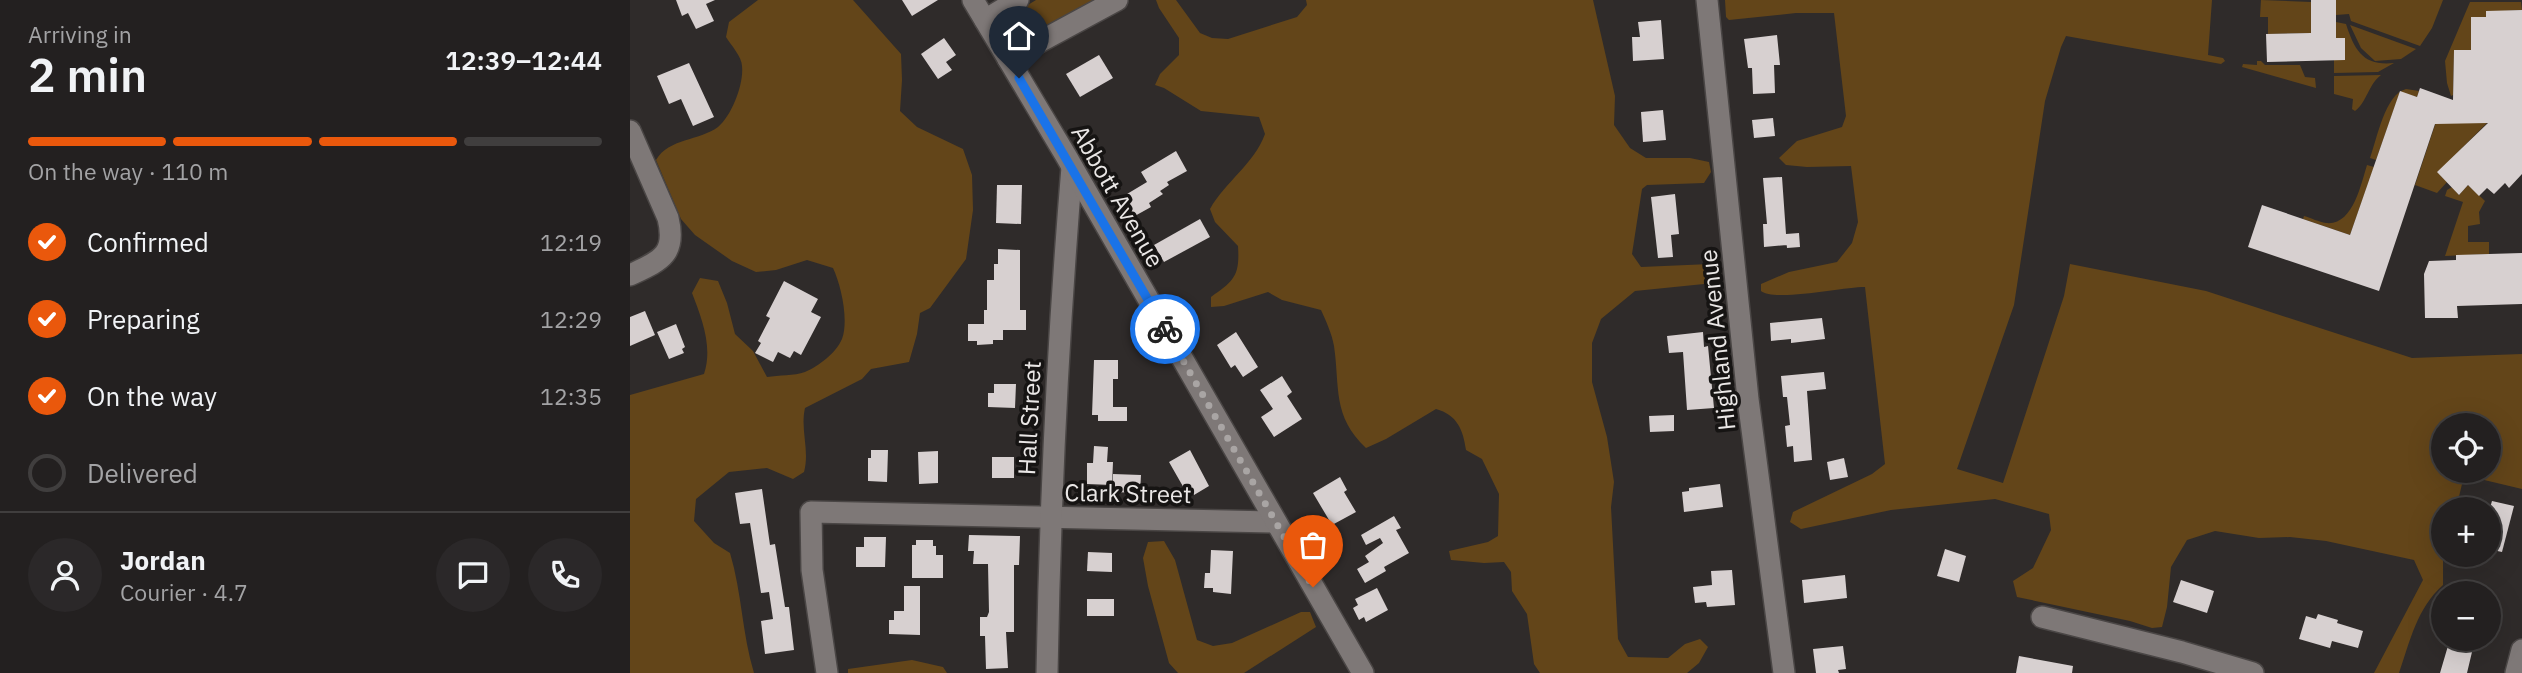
<!DOCTYPE html>
<html lang="en">
<head>
<meta charset="utf-8">
<style>
	:root { --surface:#232020; --page:#2b2829; --text:#f1f3f6; --muted:#a3a3a5; --line:#403e3e; --accent:#ea580c }
	body { margin:0; font-family:"IBM Plex Sans",sans-serif; background:var(--page); color:var(--text); height:100vh; display:flex; flex-direction:column; font-size:26px; white-space:nowrap }
	* { box-sizing:border-box; margin:0 }
	p { font-size:23px; color:var(--muted) }
	.icon { flex:none; width:38px; height:38px; fill:none; stroke:currentColor; stroke-width:2; stroke-linecap:round; stroke-linejoin:round }
	.map { position:relative; flex:1; overflow:hidden }
	.details { display:flex; flex-direction:column; background:var(--surface); width:630px }
	.details>* { flex:none }
	.buttons { position:absolute; left:1801px; top:413px; display:grid; gap:14px }
	.buttons a { display:grid; place-items:center; width:70px; height:70px; border-radius:50%; background:var(--surface); box-shadow:0 7px 28px #0002,0 0 0 2px var(--line); font-size:35px }
	.pin { position:absolute; display:grid; place-items:center; width:60px; height:60px; color:#fff; margin:-72px -30px; border-radius:50% 50% 50% 0; rotate:-45deg; box-shadow:0 0 7px #0007 }
	.pin .icon { rotate:45deg }
	.courier { position:absolute; display:grid; place-items:center; width:70px; height:70px; margin:-35px; border:5px solid #1a73e8; border-radius:50%; background:#fff; color:#222; box-shadow:0 2px 9px #0007 }
	.overview em { font-style:normal; font-weight:600 }
	.overview div { display:flex; flex-direction:column-reverse }
	.overview { display:flex; align-items:center; justify-content:space-between; height:119px; padding:0 28px }
	h1 { font-size:46px; font-weight:600; line-height:52px }
	.bar { display:grid; grid-template-columns:repeat(4,1fr); gap:10px 7px; align-content:center; height:84px; padding:0 28px }
	.bar i { height:9px; border-radius:5px; background:var(--line) }
	.bar .active { background:var(--accent) }
	.bar p { grid-column:span 4 }
	.line { display:flex; align-items:center; gap:18px; padding:0 28px; border-top:2px solid var(--line) }
	.line div { flex:1 }
	.round { display:grid; place-items:center; flex:none; width:74px; height:74px; border-radius:37px; background:var(--page) }
	ol { padding:0 28px; list-style:none }
	li { display:flex; align-items:center; gap:21px; height:77px }
	li p { margin-inline-start:auto }
	li .icon { padding:7px; border-radius:50%; background:var(--accent); color:#fff; stroke-width:4 }
	li:last-child { color:var(--muted) }
	li i { width:38px; height:38px; border:4px solid var(--line); border-radius:50% }
	main { display:flex; flex:1; min-height:0 }
	.map>svg:first-child { display:block }
	.green { fill:#634519; fill-rule:evenodd }
	.building { fill:#d7d0d0 }
	.lines { fill:none; stroke-linecap:round; stroke-linejoin:round }
	.street-casing { stroke:#4a4645; stroke-width:24 }
	.secondary-casing { stroke:#4a4645; stroke-width:24 }
	.street { stroke:#7e7877; stroke-width:21 }
	.secondary { stroke:#7e7877; stroke-width:21 }
	.done { stroke:#a9a5a4; stroke-width:7; stroke-dasharray:0 12.6 }
	.route { stroke:#1a73e8; stroke-width:9 }
	.labels { text-anchor:middle; dominant-baseline:central; stroke-width:7; stroke-linejoin:round; paint-order:stroke }
	.street-label { font-size:24px; fill:#eae7e6; stroke:#161413 }
</style>
</head>
<body>
<main>
<section class="details">
<div class="overview"><div><h1>2 min</h1><p>Arriving in</p></div><em>12:39–12:44</em></div>
<div class="bar"><i class="active"></i><i class="active"></i><i class="active"></i><i></i><p>On the way · 110 m</p></div>
<ol>
<li><svg class="icon" aria-label="check" viewBox="0 0 24 24"><path d="M5 12l5 5 9-10"/></svg>Confirmed<p>12:19</p></li>
<li><svg class="icon" aria-label="check" viewBox="0 0 24 24"><path d="M5 12l5 5 9-10"/></svg>Preparing<p>12:29</p></li>
<li><svg class="icon" aria-label="check" viewBox="0 0 24 24"><path d="M5 12l5 5 9-10"/></svg>On the way<p>12:35</p></li>
<li><i></i>Delivered</li>
</ol>
<div class="line" style="height:126px"><a class="round"><svg class="icon" aria-label="person" viewBox="0 0 24 24"><circle cx="12" cy="8" r="4"/><path d="M4 21q1-7 8-7t8 7"/></svg></a><div><b>Jordan</b><p>Courier · 4.7</p></div><a class="round"><svg class="icon" aria-label="chat" viewBox="0 0 24 24"><path d="M4 5h16v11H9l-5 4z"/></svg></a><a class="round"><svg class="icon" aria-label="phone" viewBox="0 0 24 24"><path d="M5 4h4l2 5-3 2q2 4 5 5l2-3 5 2v4C11 20 4 13 5 4z"/></svg></a></div>
</section>
<div class="map">
<svg width="1892" height="673" viewBox="0 0 1892 673">
	<rect width="100%" height="100%" fill="#2f2b2a"/>
	<g class="green">
		<path d="M128,0H223L271,54L272,80L270,111L287,127L333,149L342,175L343,210L336,259L300,308L290,313L287,334L279,362L241,369L232,379L175,408C170,430 180,450 174,472L163,479L137,468L99,472L66,499L64,521L84,543L100,553C112,593 112,634 124,673H0V395L74,374C83,347 72,319 62,293L70,278L88,281L97,303L105,334L123,351L137,377C149,375 164,376 175,372C189,366 206,353 212,339C219,320 211,285 203,268L177,260L146,270L126,272L102,261L65,235L51,219L26,160C39,138 69,141 88,127C102,115 114,84 112,66C112,57 101,45 96,37L99,22Z"/>
		<path d="M406,0H471C449,11 402,44 378,38C374,14 388,12 406,0Z"/>
		<path d="M526,0H546L570,33L582,38L598,39L667,17L677,5L676,0H963L985,96L984,125L1000,148L1016,158H1060L1079,162L1081,172L1074,183L1017,185L1012,189L1002,254L1011,267L1080,264L1084,273L1074,284L1005,291L971,319L962,343V382L977,437L984,482L981,507L988,639L998,657L1038,658L1055,644L1070,639L1078,647L1069,663L1057,673H910L904,664L897,614L882,591L881,572L874,562L854,563L821,560L819,551L858,542L868,536L869,494L852,459L836,450C833,429 827,415 806,409L756,439L736,448C702,416 710,387 704,346C702,334 696,321 691,310L652,300L638,292L594,306L581,307V297C604,281 610,276 608,246L585,222L580,209C596,181 624,164 635,134L629,117L571,111L534,88L525,85L530,74L549,55V38L529,8Z"/>
		<path d="M1095,0H1582L1578,55L1593,58L1595,61L1591,64L1436,36L1431,47L1415,101L1384,305L1327,469L1373,483L1434,296L1440,264L1576,291L1782,358L1892,354V489L1850,479L1833,480L1826,509H1813V585C1787,608 1780,641 1769,673H1744L1793,580L1784,560L1696,541L1660,537L1629,538L1585,531L1557,540L1541,567L1537,607L1532,627L1522,628L1500,621L1387,597L1383,581L1403,568L1421,530L1419,514L1365,499L1261,510L1171,529L1160,522L1163,512L1242,474L1255,464L1235,287C1213,287 1145,302 1131,291V284L1159,272L1207,262L1222,243L1228,222L1221,166L1177,167L1156,165L1149,158L1167,141L1212,127L1216,116L1204,13H1166L1099,20L1096,17ZM1813,425H1858V471H1813Z"/>
		<polygon points="1631,0 1681,2 1681,33 1638,34 1638,17 1630,17"/>
		<polygon points="1706,0 1813,0 1802,28 1790,46 1721,21 1719,14 1706,15"/>
		<polygon points="1840,2 1891,2 1892,10 1856,12 1857,50 1824,50 1823,95 1821,96 1817,83 1815,61"/>
		<path d="M1706,22L1716,24C1725,52 1734,66 1764,63L1748,72L1704,73V60H1715V38H1706Z"/>
		<polygon points="1720,25 1786,49 1771,59 1745,61 1731,48"/>
		<polygon points="1627,61 1631,61 1635,65 1670,65 1675,77 1685,78 1686,88 1612,67 1613,64 1627,65"/>
		<path d="M1751,75C1738,85 1737,102 1725,111L1722,109L1723,99L1704,94V76Z"/>
		<path d="M1776,89L1789,91L1787,97L1770,92L1746,160L1740,158C1747,139 1755,94 1776,89Z"/>
		<polygon points="1811,107 1862,118 1821,159 1811,176 1817,182 1807,193 1785,185"/>
		<path d="M1737,165L1744,167L1720,235L1673,219L1674,216C1681,218 1689,222 1696,223C1723,226 1731,184 1737,165Z"/>
		<polygon points="1838,185 1855,201 1849,212 1850,224 1838,226 1838,242 1859,242 1859,254 1815,256 1833,202 1815,196 1817,190 1822,187 1829,195"/>
		<polygon points="534,541 545,560 567,640 583,646 602,643 671,612 680,612 686,627 614,673 548,673 539,663 518,586 513,558 518,542"/>
		<polygon points="282,660 313,667 317,673 218,673 218,669"/>
	</g>
	<g class="building">
		<polygon points="46,0 85,0 76,4 84,21 66,29 58,13 52,16"/>
		<polygon points="272,0 308,0 282,16"/>
		<polygon points="1681,0 1706,0 1706,38 1715,38 1715,60 1637,62 1636,34 1681,33"/>
		<polygon points="1892,10 1892,174 1879,188 1875,183 1864,194 1857,188 1849,196 1838,185 1829,195 1807,172 1858,123 1805,124 1749,291 1618,247 1632,205 1720,235 1770,91 1787,97 1790,88 1823,100 1824,50 1841,50 1841,17 1856,17 1856,11"/>
		<polygon points="1031,20 1034,59 1003,61 1002,37 1010,37 1008,22"/>
		<polygon points="1147,35 1150,65 1144,65 1145,93 1123,94 1122,68 1118,68 1114,39"/>
		<polygon points="314,38 326,55 316,62 322,70 308,79 291,54"/>
		<polygon points="469,55 483,78 450,97 436,74"/>
		<polygon points="59,63 84,117 63,126 51,99 39,104 27,76"/>
		<polygon points="1033,110 1036,140 1013,142 1011,112"/>
		<polygon points="1143,118 1145,136 1124,138 1122,120"/>
		<polygon points="546,151 557,171 537,182 539,185 530,191 533,194 519,203 521,207 503,217 492,197 517,182 511,172"/>
		<polygon points="1152,177 1156,234 1169,233 1170,247 1157,248 1156,238 1157,245 1134,247 1133,224 1137,224 1133,178"/>
		<polygon points="367,185 392,185 391,224 366,223"/>
		<polygon points="1045,194 1049,234 1041,235 1043,257 1028,258 1021,197"/>
		<polygon points="570,219 580,237 534,262 524,245"/>
		<polygon points="368,249 390,250 390,310 396,310 396,330 373,330 373,340 363,340 363,344 347,345 347,341 338,341 338,324 354,324 354,310 357,310 357,280 364,280 364,264 368,264"/>
		<polygon points="1892,253 1892,304 1827,306 1828,318 1795,318 1794,274 1799,261 1826,260 1826,255"/>
		<polygon points="154,281 188,299 181,312 191,317 171,355 164,351 160,358 148,352 143,362 125,353 131,343 128,341 140,318 136,316"/>
		<polygon points="15,311 25,335 0,346 0,317"/>
		<polygon points="1192,318 1195,339 1161,343 1161,339 1141,341 1140,323"/>
		<polygon points="46,324 55,347 52,349 54,353 39,359 27,332"/>
		<polygon points="606,332 628,367 613,377 605,365 601,368 587,345"/>
		<polygon points="1073,332 1074,347 1078,346 1084,408 1057,410 1053,352 1039,353 1037,336"/>
		<polygon points="464,360 488,360 488,379 483,379 483,407 497,407 497,421 468,421 468,415 462,415"/>
		<polygon points="1194,372 1196,389 1177,391 1182,460 1164,462 1163,446 1157,447 1155,426 1160,425 1157,397 1153,397 1151,376"/>
		<polygon points="652,376 662,392 657,396 672,419 644,437 631,417 643,409 630,390"/>
		<polygon points="364,384 386,384 385,408 358,407 358,393 364,393"/>
		<polygon points="1044,415 1044,431 1020,432 1019,416"/>
		<polygon points="464,446 478,447 477,462 483,462 482,485 457,484 457,463 463,463"/>
		<polygon points="241,450 258,450 257,482 238,481 238,458 241,458"/>
		<polygon points="560,450 579,486 564,495 560,487 555,490 539,462"/>
		<polygon points="308,451 308,483 289,484 288,452"/>
		<rect x="362" y="457" width="22" height="21"/>
		<polygon points="1214,458 1218,477 1200,480 1197,462"/>
		<polygon points="483,474 511,475 510,493 482,492"/>
		<polygon points="710,477 717,490 714,492 726,512 702,525 683,493"/>
		<polygon points="1090,484 1093,507 1054,512 1052,492 1059,491 1059,488"/>
		<polygon points="132,489 140,545 145,544 155,607 159,607 164,650 135,654 131,621 143,619 139,592 131,593 120,523 110,524 105,493"/>
		<polygon points="1862,501 1884,506 1872,552 1858,549 1858,515"/>
		<polygon points="764,516 771,528 766,530 779,553 754,567 756,571 735,583 727,569 739,562 735,556 753,543 750,538 736,545 731,535"/>
		<polygon points="339,535 390,536 389,565 384,565 384,632 376,632 378,668 356,669 355,636 350,636 350,617 357,617 359,612 358,564 343,564 344,551 338,551"/>
		<polygon points="234,537 256,537 255,567 226,567 226,547 234,547"/>
		<polygon points="286,540 303,540 303,546 306,546 306,555 313,555 313,578 282,578 282,545 286,545"/>
		<polygon points="1315,549 1336,556 1329,582 1307,576"/>
		<polygon points="581,550 603,551 601,594 583,592 583,588 574,588 575,573 580,573"/>
		<polygon points="458,552 482,553 482,572 457,571"/>
		<polygon points="1102,570 1105,605 1077,607 1076,602 1065,603 1063,587 1082,585 1081,571"/>
		<polygon points="1215,575 1217,598 1174,603 1172,580"/>
		<polygon points="1551,580 1584,591 1577,613 1543,602"/>
		<polygon points="274,586 290,586 290,635 259,634 259,620 264,620 264,611 274,611"/>
		<polygon points="747,588 758,610 736,622 734,617 729,620 723,608 728,605 725,599"/>
		<rect x="457" y="599" width="27" height="17"/>
		<polygon points="1688,614 1708,620 1707,623 1733,631 1728,648 1702,641 1700,648 1669,639 1676,616 1686,619"/>
		<polygon points="1820,639 1840,639 1837,651 1842,652 1837,673 1810,673"/>
		<polygon points="1213,646 1216,669 1208,670 1209,673 1186,673 1183,649"/>
		<polygon points="1389,656 1443,666 1442,673 1386,673"/>
	</g>
	<g class="lines">
		<g class="street-casing">
			<g id="street">
				<polyline points="1077,0 1118,399 1154,673"/>
				<polyline points="355,20 388,0"/>
				<polyline points="378,59 487,0"/>
				<path d="M0,131L38,218C47,255 30,261 0,275"/>
				<polyline points="1412,617 1552,652 1623,673"/>
				<polyline points="197,673 182,570 181,512 645,522"/>
				<path d="M417,673C420,504 428,335 442,167"/>
				<polyline points="1886,673 1892,650"/>
			</g>
		</g>
		<g class="secondary-casing">
			<polyline id="secondary" points="343,0 436,156 733,673"/>
		</g>
		<use href="#street" class="street"/>
		<use href="#secondary" class="secondary"/>
	</g>
	<g class="lines">
		<polyline class="done" points="535,329 683,587"/>
		<polyline class="route" points="389,78 535,329"/>
	</g>
	<g class="labels">
		<g class="street-label">
			<text transform="translate(488 196) rotate(60)">Abbott Avenue</text>
			<text transform="translate(1087 340) rotate(-96)">Highland Avenue</text>
			<text transform="translate(399 418) rotate(-87)">Hall Street</text>
			<text transform="translate(498 493) rotate(1)">Clark Street</text>
		</g>
	</g>
</svg>
<div class="buttons">
<a><svg class="icon" aria-label="locate" viewBox="0 0 24 24"><circle cx="12" cy="12" r="6"/><path d="M12 2v4M12 18v4M2 12h4M18 12h4"/></svg></a>
<a>+</a>
<a>−</a>
</div>
<div class="pin" style="left:683px;top:587px;background:#ea580c"><svg class="icon" aria-label="bag" viewBox="0 0 24 24"><path d="M5 8h14l-1 12H6zM9 8a3 3 0 0 1 6 0"/></svg></div>
<div class="pin" style="left:389px;top:78px;background:#1f2937"><svg class="icon" aria-label="home" viewBox="0 0 24 24"><path d="M3 11l9-7 9 7M6 9v11h12V9"/></svg></div>
<div class="courier" style="left:535px;top:329px"><svg class="icon" aria-label="bike" viewBox="0 0 24 24"><circle cx="6" cy="16" r="4"/><circle cx="18" cy="16" r="4"/><path d="M6 16l4-8h5l3 8M10 8l3 8H6M13 5h3"/></svg></div>
</div>
</main>
</body>
</html>
